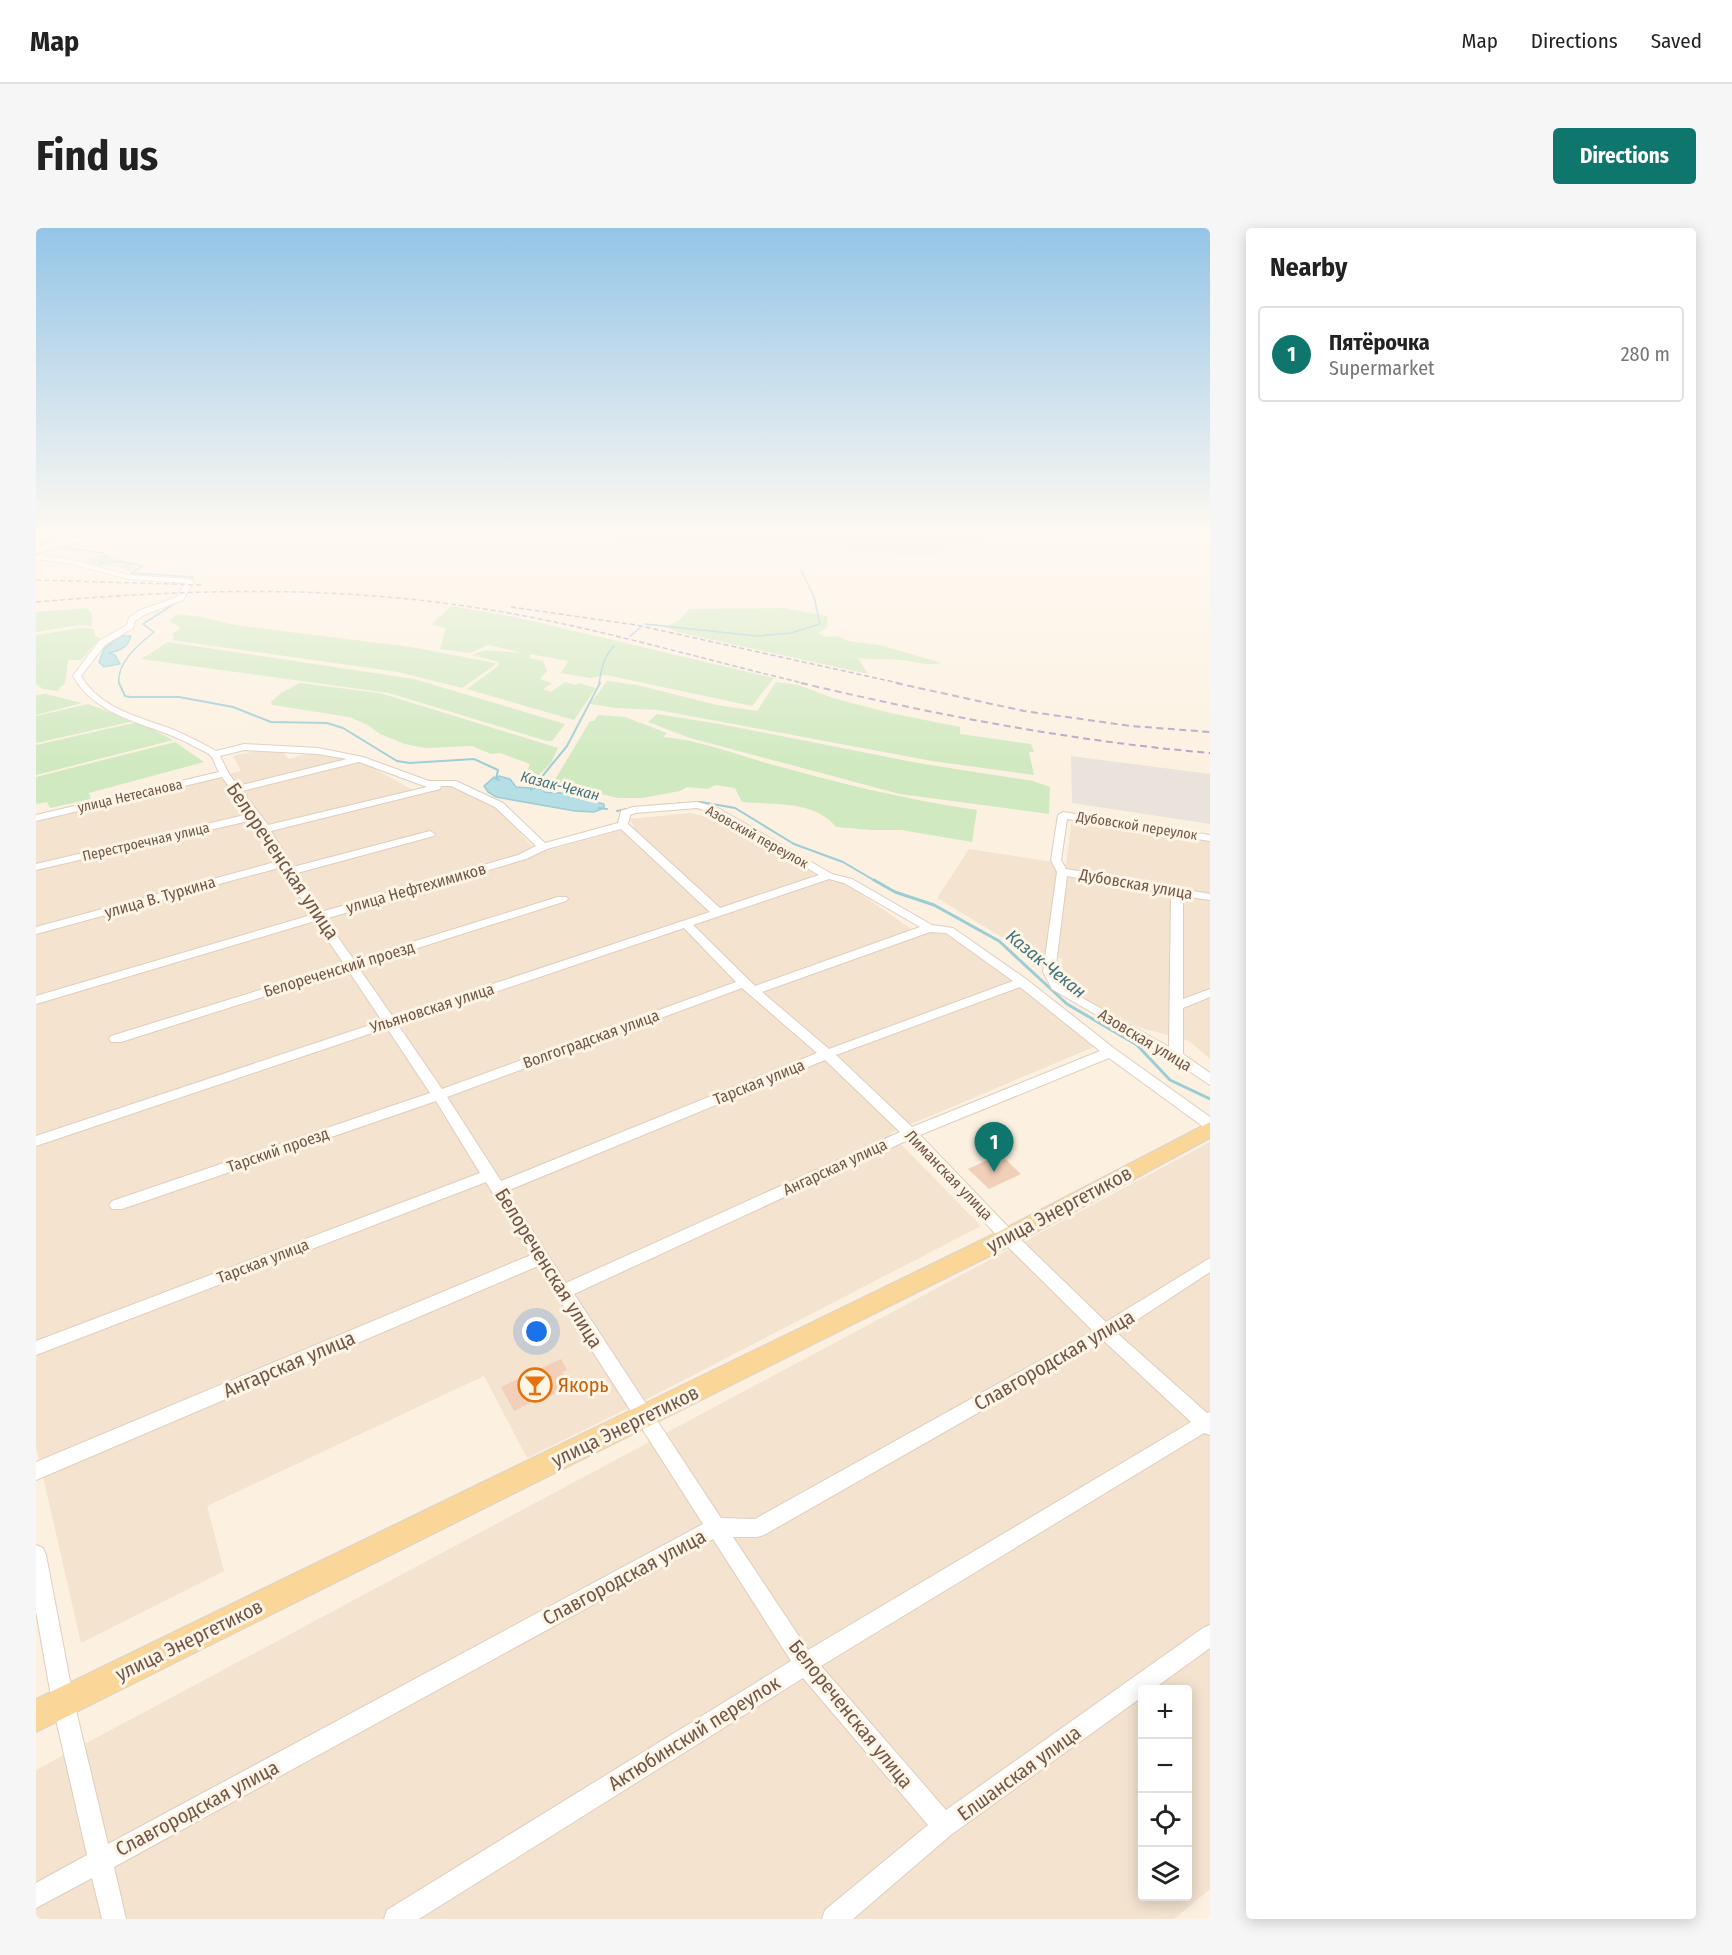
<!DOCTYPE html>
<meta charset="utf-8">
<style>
:root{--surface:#fff;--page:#f6f6f6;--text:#222;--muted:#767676;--line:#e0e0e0;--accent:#0f766e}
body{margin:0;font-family:"Fira Sans Condensed",sans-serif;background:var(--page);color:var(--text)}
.controls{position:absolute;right:18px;bottom:18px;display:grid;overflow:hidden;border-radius:6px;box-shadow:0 3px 15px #0003}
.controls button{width:54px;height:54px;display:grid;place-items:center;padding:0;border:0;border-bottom:2px solid var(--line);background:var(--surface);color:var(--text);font:30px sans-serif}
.you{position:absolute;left:501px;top:1104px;width:21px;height:21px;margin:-15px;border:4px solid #fff;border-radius:50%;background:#1a73e8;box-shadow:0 0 0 9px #1a73e833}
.badge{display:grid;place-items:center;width:39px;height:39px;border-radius:50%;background:var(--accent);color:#fff;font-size:20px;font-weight:700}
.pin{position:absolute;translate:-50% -50px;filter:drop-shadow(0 2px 3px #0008)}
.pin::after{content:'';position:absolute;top:32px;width:21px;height:18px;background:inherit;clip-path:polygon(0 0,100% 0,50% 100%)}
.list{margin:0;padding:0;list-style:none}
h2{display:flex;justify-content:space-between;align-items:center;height:78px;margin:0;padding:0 24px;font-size:26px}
h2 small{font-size:20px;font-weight:400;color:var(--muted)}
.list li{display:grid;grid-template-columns:39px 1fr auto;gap:18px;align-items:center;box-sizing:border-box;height:96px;margin:0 12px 12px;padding:0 12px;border:2px solid var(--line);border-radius:6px}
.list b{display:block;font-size:22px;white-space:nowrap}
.list p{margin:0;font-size:20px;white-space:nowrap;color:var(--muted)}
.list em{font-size:20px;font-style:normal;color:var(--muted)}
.icon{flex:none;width:33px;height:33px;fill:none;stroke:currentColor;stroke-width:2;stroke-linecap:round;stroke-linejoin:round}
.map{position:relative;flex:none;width:1174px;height:1691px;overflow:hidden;border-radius:6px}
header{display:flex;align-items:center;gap:36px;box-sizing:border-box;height:84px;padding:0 30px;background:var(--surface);border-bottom:2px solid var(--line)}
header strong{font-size:28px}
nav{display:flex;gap:33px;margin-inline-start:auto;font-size:21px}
.intro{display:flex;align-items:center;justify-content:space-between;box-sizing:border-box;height:144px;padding:0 36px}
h1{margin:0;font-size:42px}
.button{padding:15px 27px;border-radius:6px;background:var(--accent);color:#fff;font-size:21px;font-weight:700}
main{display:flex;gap:36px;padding:0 36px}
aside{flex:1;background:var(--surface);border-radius:6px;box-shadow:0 3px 15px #0003}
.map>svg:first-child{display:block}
</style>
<header>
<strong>Map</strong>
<nav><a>Map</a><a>Directions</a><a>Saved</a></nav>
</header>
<div class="intro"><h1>Find us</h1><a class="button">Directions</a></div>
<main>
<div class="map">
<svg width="1174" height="1691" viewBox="0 0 1174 1691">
<rect width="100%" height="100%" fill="#fcf1e1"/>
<g fill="#f3e3cf" fill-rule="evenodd">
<polygon points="225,522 248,525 253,531 275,525 328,535 384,566 415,557 464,583 502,625 598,599 593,591 655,585 671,589 779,645 802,650 878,703 908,706 920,712 971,748 1060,818 854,905 945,998 615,1169 491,1230 448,1148 171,1278 188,1343 45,1415 0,1218 0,594 205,543 197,528"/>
<polygon points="1036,592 1174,614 1174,831 1153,813 1102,799 1025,758 1026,731 989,723 901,670 933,621 1030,636"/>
<path d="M1174,914V1661L1138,1691H0V1542ZM1106,1462H1152V1668H1106Z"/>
</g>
<g fill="#eae3dc">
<polygon points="553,304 978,304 896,328 565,311"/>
<polygon points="1035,528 1174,546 1174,596 1036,575"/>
</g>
<g fill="#d0e9c0">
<path d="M70,325L81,333L95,336L99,340L91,343C82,335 63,341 52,335L51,330Z"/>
<polygon points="415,378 479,389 738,450 716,478 570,447 554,450 525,445 532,433 494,426 493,430 507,433 511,443 504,451 516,455 507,461 515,464 529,454 539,457 543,455 560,460 538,492 431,461 462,438 463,434 436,427 449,422 488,425 452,417 434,425 404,421 410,400 395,397"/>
<polygon points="50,380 56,385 56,398 44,397 0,404 0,384"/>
<path d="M748,380L792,388L791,400L782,405L790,409L802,408L812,413L843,417L906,435C891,438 881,434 866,432C852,430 837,432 822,430L832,446L641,404L630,399L644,392L653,381Z"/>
<polygon points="141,386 165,389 199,397 375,419 454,434 459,435 459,437 426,460 362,444 136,412 139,410 137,409 137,405 145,400 133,393"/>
<polygon points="45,400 58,401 59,408 64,410 45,432 32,432 29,456 24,459 22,463 7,461 0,456 0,407"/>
<polygon points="132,414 378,451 529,496 516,513 511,513 353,465 105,431"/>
<polygon points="571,453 601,457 681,477 721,483 740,454 763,457 797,470 854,485 924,499 924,506 995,516 998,524 993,524 998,547 896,533 622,482 579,480 554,476"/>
<polygon points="264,455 344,465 522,520 515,535 496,554 488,552 494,536 464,525 455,526 436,518 389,520 369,516 344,506 332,497 313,489 236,477 235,474 245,465"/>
<polygon points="10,466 46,475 0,487 0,467"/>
<polygon points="52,476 98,493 0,515 0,488"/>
<polygon points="621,486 684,496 882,535 997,553 1014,559 1013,586 864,566 654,510 612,494"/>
<path d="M562,487L589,489L631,505L627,509C664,512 698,526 734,536C802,555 871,572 941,582L936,614L865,602H835L800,599C779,572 737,577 706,574L699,560L680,557L671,561L651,559L644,563L607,570H582L517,555L554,493H558Z"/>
<polygon points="102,494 137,512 0,547 0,517"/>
<polygon points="139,514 168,534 53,565 55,571 14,580 11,574 0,576 0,549"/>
</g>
<g fill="#b6dee5" stroke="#9ccdd6" stroke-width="1.5">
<path d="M84,408H95C92,420 83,423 72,425L79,427L84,436L68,439L63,434L68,421Z"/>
<polygon points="463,548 474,551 480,559 508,561 508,564 525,565 568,576 568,580 558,584 539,583 460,569 452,564 448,558 458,549 460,551"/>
</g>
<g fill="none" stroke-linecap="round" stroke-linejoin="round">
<g stroke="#9ccdd6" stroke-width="1.5">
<polyline points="0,313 13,317"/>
<polyline points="24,319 68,325 70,329 62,336 84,333 107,338 95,345 157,349 153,354"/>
<polyline points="609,396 721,408 755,405 784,396 778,369 765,342"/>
<polyline points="594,408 604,400"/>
<path d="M83,456C80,435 103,416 118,404L107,396L144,372"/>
<path d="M563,456C565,442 568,428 578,418"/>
</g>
<g stroke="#9ccdd6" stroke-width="2">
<polyline points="83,455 89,468 94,469 143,469 197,479 235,494 291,495 307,500 361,533 374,535 438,531 462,542 460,551 463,552"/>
<polyline points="495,562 531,518 564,455"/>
<polyline points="625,577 665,574 699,580 758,616 807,634 841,654"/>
<polyline points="563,580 571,581"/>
<polyline points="581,583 591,581"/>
</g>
<polyline stroke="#9ccdd6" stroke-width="3" points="838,652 859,664 898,677 963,713 1031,776 1101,817 1134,852 1174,871"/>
</g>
<g fill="#f1cfb9">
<polygon points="964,926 985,946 953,961 932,941"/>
<polygon points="525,1131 531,1142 526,1144 533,1156 511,1170 506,1169 478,1183 465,1159"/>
</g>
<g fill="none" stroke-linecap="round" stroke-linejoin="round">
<g stroke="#e0cdbd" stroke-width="2">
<g id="minor">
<path d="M0,327L32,331L92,347L154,351L158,353L147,372L108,387L99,393L97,400L69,417L45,448C64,481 104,489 138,502C152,508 166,515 180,523L208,516L282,520L327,529L393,553H420L467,575L509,615L582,595L585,583L597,579L661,574L682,580L796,646L816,651L896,697L917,700L990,751L1079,821L1174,889V901L1169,900L1073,830L884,907L978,1005L1070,1094L1174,1030V1044L1081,1105L1171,1185L1174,1184V1207L1168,1205L785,1438L910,1582L1167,1400L1174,1397V1420L1116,1462H1106V1469L916,1606L817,1691H786L789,1682L892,1597L767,1450L383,1691H348L351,1682L755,1433L677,1311L78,1639L90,1691H66L56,1650L0,1680V1655L51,1627L16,1474L0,1383V1317L7,1320L10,1327L38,1474L72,1616L667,1296L502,1038L0,1252V1234L495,1027L450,954L0,1127V1113L444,945L400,873L86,981H76L73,977L76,973L394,865L351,800L0,918V908L346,793L312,742L85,814H75L73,811L75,808L308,736L279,693L0,776V768L275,687L246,639L0,706V699L243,633L217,592L0,642V636L213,586L186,549L0,593V587L183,544C180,540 178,531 175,528C170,523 160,520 154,516C114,495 61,491 37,448L63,413L91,397L93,390L102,383L141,369L149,355L92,351L32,335L0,331ZM208,522L282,526L311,531L202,558L193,546L184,528ZM323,534L391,559L232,597L206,563ZM415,558L459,579L500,618L482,627L285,684L261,645L398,608L399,606L394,603L257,639L235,603L404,561L405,558ZM661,580L674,584L783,647L684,680L592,596L594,587L599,585ZM585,601L674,684L357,789L322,739L530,673L532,671L530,669H522L318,732L289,691L490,631L511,621ZM793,651L808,655L884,699L719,758L657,697ZM648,700L700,754L406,861L362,797ZM894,704L910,705L977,753L793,821L726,764ZM984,759L1064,823L876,899L800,827ZM706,760L781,825L465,953L411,869ZM789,832L864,904L530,1055L471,963ZM872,912L966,1013L1057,1103L719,1291L685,1290L538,1066ZM1068,1113L1155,1194L772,1422L697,1309H721L728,1307Z"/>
<path d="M1027,584L1174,607V613L1031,591L1025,632L1030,641L1174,666V672L1147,668V771L1174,761V769L1147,780V826L1174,845V857L1135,831L1016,761L1007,744L1021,644L1015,632L1022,587ZM1031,648L1135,666L1133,819L1027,759L1019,744Z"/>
</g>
</g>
<g stroke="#e4cfbb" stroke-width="3">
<polygon id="secondary" points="64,304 81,304 0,325 0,319"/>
</g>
<g stroke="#dad3cf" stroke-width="2">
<polygon id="primary" points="1174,894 1174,910 980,1015 0,1504 0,1471 964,1003"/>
</g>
<use href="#minor" fill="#fff" fill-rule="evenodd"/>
<use href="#secondary" fill="#fff" fill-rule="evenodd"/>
<use href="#primary" fill="#fad699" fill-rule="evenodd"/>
<g stroke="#b4a0c4" stroke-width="1.5" stroke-dasharray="5 3" stroke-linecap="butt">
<polyline points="0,352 167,357"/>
<path d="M0,374C141,362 281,357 422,377C540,393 656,429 771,456"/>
<polyline points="475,379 600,397 867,456"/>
</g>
<g stroke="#b4a0c4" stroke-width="2" stroke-dasharray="7 4.5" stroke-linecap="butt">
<path d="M765,455C901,487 1035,513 1174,525"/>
<polyline points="860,455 988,483 1095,498 1174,504"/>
</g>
</g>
<linearGradient id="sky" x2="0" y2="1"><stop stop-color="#94c5e7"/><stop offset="0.56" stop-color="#fef9f2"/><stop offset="1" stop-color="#fef9f2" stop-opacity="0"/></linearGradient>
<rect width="1174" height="541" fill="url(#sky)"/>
<defs>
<g id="bar-ring" transform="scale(1.725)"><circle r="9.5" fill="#fff5e7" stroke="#e8710a" stroke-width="1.5"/><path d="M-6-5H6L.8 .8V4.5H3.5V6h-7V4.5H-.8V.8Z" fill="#e8710a"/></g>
</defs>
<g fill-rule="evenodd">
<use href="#bar-ring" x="499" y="1157"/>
</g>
<g text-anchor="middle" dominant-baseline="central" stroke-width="6" stroke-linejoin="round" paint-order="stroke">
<g font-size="14" fill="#725748" stroke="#fff5e7">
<text transform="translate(94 568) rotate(-13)">улица Нетесанова</text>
<text transform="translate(1101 598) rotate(9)">Дубовской переулок</text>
<text transform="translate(721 609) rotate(29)">Азовский переулок</text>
<text transform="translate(110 614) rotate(-13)">Перестроечная улица</text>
</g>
<g font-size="15" font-style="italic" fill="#3f747f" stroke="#fff5e7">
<text transform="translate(524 558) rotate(14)">Казак-Чекан</text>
</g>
<g font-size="16" fill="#725748" stroke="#fff5e7">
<text transform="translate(1100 656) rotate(10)">Дубовская улица</text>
<text transform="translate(380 660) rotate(-16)">улица Нефтехимиков</text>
<text transform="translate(124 669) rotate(-16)">улица В. Туркина</text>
<text transform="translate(303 741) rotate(-17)">Белореченский проезд</text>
<text transform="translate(396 780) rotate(-18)">Ульяновская улица</text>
<text transform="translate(555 811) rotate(-20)">Волгоградская улица</text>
<text transform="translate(1109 812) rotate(31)">Азовская улица</text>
<text transform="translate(723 854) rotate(-22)">Тарская улица</text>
<text transform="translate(242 922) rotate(-19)">Тарский проезд</text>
<text transform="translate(799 939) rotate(-25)">Ангарская улица</text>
<text transform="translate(913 947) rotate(46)">Лиманская улица</text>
<text transform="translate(227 1033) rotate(-21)">Тарская улица</text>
</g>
<g font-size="18" font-style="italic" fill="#3f747f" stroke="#fff5e7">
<text transform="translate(1010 736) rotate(39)">Казак-Чекан</text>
</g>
<g font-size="20" fill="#725748" stroke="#fff5e7">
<text transform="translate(247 633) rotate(56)">Белореченская улица</text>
<text transform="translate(1023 981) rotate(-28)">улица Энергетиков</text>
<text transform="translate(513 1040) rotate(58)">Белореченская улица</text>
<text transform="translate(1018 1132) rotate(-30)">Славгородская улица</text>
<text transform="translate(253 1136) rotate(-23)">Ангарская улица</text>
<text transform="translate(589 1198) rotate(-26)">улица Энергетиков</text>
<text transform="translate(588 1349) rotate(-28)">Славгородская улица</text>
<text transform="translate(153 1412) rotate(-26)">улица Энергетиков</text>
<text transform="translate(815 1486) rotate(51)">Белореченская улица</text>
<text transform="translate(658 1505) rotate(-32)">Актюбинский переулок</text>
<text transform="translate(983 1545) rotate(-36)">Елшанская улица</text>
<text transform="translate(161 1580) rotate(-28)">Славгородская улица</text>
</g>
<g font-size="20" fill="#c56008" stroke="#fff5e7" text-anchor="start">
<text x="522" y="1157">Якорь</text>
</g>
</g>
</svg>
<div class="controls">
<button>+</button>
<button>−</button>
<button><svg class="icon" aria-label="locate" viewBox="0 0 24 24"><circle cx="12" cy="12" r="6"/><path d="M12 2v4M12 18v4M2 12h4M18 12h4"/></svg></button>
<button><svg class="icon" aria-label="layers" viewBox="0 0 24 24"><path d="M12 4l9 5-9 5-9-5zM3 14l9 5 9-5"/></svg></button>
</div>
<div class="you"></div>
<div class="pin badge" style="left:958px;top:944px">1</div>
</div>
<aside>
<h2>Nearby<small></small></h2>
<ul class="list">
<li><span class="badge">1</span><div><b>Пятёрочка</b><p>Supermarket</p></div><em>280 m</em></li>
</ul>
</aside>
</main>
